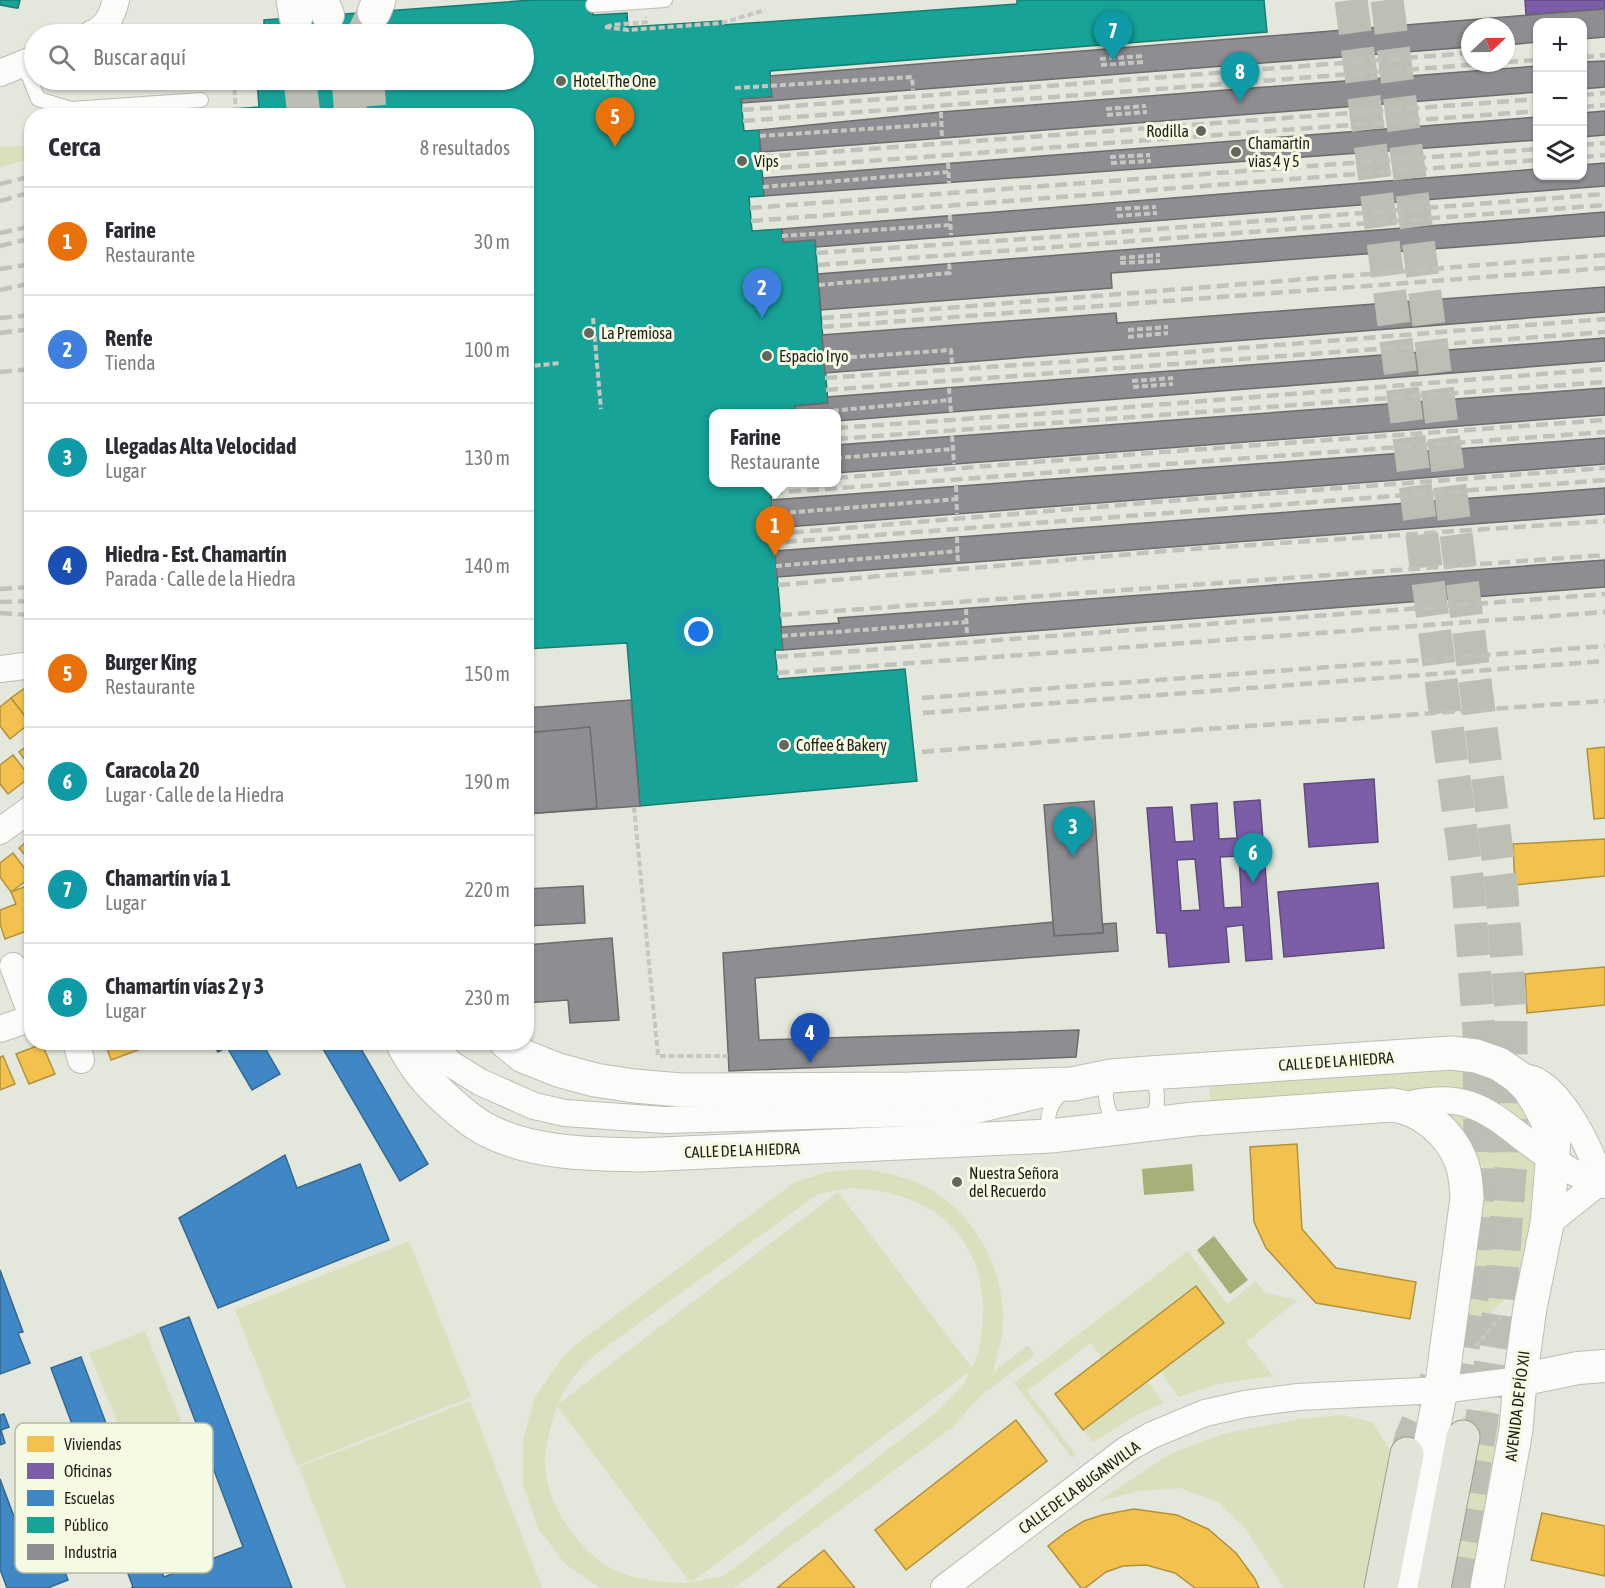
<!DOCTYPE html>
<html lang="es">
<meta charset="utf-8">
<style>
:root{--surface:#fff;--page:#f7f7f7;--text:#2b2b33;--muted:#7c7c81;--line:#e1e1e2;--accent:#63665c}
body{margin:0;font-family:"Asap Condensed",sans-serif;background:var(--page);color:var(--text)}
.controls{position:absolute;right:18px;top:18px;display:grid;overflow:hidden;border-radius:12px;box-shadow:0 2px 4px #0004}
.controls button{width:54px;height:54px;display:grid;place-items:center;padding:0;border:0;border-bottom:2px solid var(--line);background:var(--surface);color:var(--text);font:30px sans-serif}
.compass{position:absolute;left:1461px;top:18px;width:54px;height:54px;border-radius:50%;background:var(--surface);box-shadow:0 2px 4px #0004;rotate:68deg}
.you{position:absolute;left:699px;top:632px;width:21px;height:21px;margin:-15px;border:4px solid #fff;border-radius:50%;background:#1a73e8;box-shadow:0 0 0 9px #1a73e833}
.badge{display:grid;place-items:center;width:39px;height:39px;border-radius:50%;background:var(--accent);color:#fff;font-size:20px;font-weight:700}
.pin{position:absolute;translate:-50% -50px;filter:drop-shadow(0 2px 3px #0008)}
.pin::after{content:'';position:absolute;top:32px;width:21px;height:18px;background:inherit;clip-path:polygon(0 0,100% 0,50% 100%)}
.popup{position:absolute;left:709px;top:409px;width:132px;height:78px;box-sizing:border-box;display:grid;place-content:center;border-radius:12px;background:var(--surface);filter:drop-shadow(0 2px 4px #0005);font-size:20px;white-space:nowrap;color:var(--muted)}
.popup b{font-size:22px;color:var(--text)}
.popup::after{content:'';position:absolute;left:50%;top:100%;margin-left:-12px;border:12px solid transparent;border-top-color:var(--surface)}
.list{margin:0;padding:0;list-style:none}
h2{display:flex;justify-content:space-between;align-items:center;height:78px;margin:0;padding:0 24px;font-size:26px}
h2 small{font-size:20px;font-weight:400;color:var(--muted)}
.list li{display:grid;grid-template-columns:39px 1fr auto;gap:18px;align-items:center;box-sizing:border-box;height:108px;padding:0 24px;border-top:2px solid var(--line)}
.list b{display:block;font-size:22px;white-space:nowrap}
.list p{margin:0;font-size:20px;white-space:nowrap;color:var(--muted)}
.list em{font-size:20px;font-style:normal;color:var(--muted)}
.icon{flex:none;width:33px;height:33px;fill:none;stroke:currentColor;stroke-width:2;stroke-linecap:round;stroke-linejoin:round}
.map{position:relative;flex:none;width:1605px;height:1588px;overflow:hidden}
.search{position:absolute;background:var(--surface);box-shadow:0 2px 4px #0004;left:24px;top:24px;width:510px;height:66px;display:flex;align-items:center;gap:15px;box-sizing:border-box;padding:0 21px;border-radius:33px;color:var(--muted);font-size:22px}
.panel{position:absolute;background:var(--surface);box-shadow:0 2px 4px #0004;left:24px;top:108px;width:510px;height:942px;border-radius:24px}
.map>svg:first-child{display:block}
</style>
<div class="map">
<svg width="1605" height="1588" viewBox="0 0 1605 1588">
<rect width="100%" height="100%" fill="#e4e7db"/>
<g fill="#d9e0be" fill-rule="evenodd">
<polygon points="31,145 31,159 0,167 0,147"/>
<path d="M1431,1063L1494,1074L1523,1101L1535,1136C1507,1105 1499,1097 1458,1089L1211,1107L1208,1079Z"/>
<polygon points="1447,1108 1470,1112 1538,1163 1542,1171 1518,1288 1467,1333 1484,1170 1468,1140 1444,1115"/>
<path d="M863,1169C886,1173 908,1177 928,1188C980,1217 1009,1279 1002,1336C1000,1348 995,1360 993,1372L1028,1345L1035,1355L978,1398L953,1427L734,1588H600L565,1564L538,1528L523,1485V1440L535,1397L561,1359L575,1345L795,1182L828,1172ZM848,1188C922,1190 980,1226 983,1306C983,1327 982,1349 972,1368L838,1192L558,1404C566,1384 578,1369 595,1355L818,1194ZM970,1371L964,1384L938,1411L742,1562L723,1576L692,1582ZM557,1406L690,1582V1583C665,1583 631,1580 609,1567C576,1548 543,1499 545,1460C546,1442 551,1423 557,1406Z"/>
<polygon points="409,1241 471,1397 297,1466 235,1310"/>
<polygon points="1188,1251 1227,1304 1256,1281 1265,1293 1298,1300 1246,1342 1273,1376 1218,1384 1179,1397 1160,1371 1102,1358 1091,1343 1027,1391 1076,1455 1072,1458 1014,1383"/>
<polygon points="145,1331 181,1421 126,1443 89,1353"/>
<polygon points="1147,1381 1164,1403 1142,1412 1093,1442 1083,1430"/>
<polygon points="470,1401 542,1588 346,1588 299,1467"/>
<polygon points="1485,1409 1504,1419 1472,1588 1443,1588 1455,1429 1463,1416"/>
<polygon points="1342,1415 1372,1422 1391,1451 1364,1588 1284,1588 1245,1528 1218,1502 1180,1488 1139,1491 1099,1501 1170,1454 1222,1434 1300,1419"/>
</g>
<g fill="#a7b079">
<polygon points="1192,1164 1194,1191 1144,1195 1142,1169"/>
<polygon points="1214,1236 1248,1280 1230,1294 1197,1250"/>
</g>
<g fill="#f2c14e" stroke="#b2913e" stroke-width="1.5">
<polygon points="32,683 32,723 30,723 11,698"/>
<polygon points="11,698 30,723 10,739 0,726 0,707"/>
<polygon points="32,742 32,769 19,752"/>
<polygon points="1605,747 1605,818 1594,819 1587,749"/>
<polygon points="13,755 30,777 8,794 0,784 0,765"/>
<polygon points="32,837 32,863 19,848"/>
<polygon points="1605,839 1605,876 1515,885 1513,844"/>
<polygon points="13,853 31,877 11,892 0,877 0,863"/>
<polygon points="32,884 32,929 5,939 0,924 0,910 16,904 11,892"/>
<polygon points="1605,967 1605,1005 1527,1013 1525,974"/>
<polygon points="148,1042 149,1046 111,1060 105,1043"/>
<polygon points="42,1044 55,1074 29,1084 16,1054"/>
<polygon points="3,1056 15,1084 0,1090 0,1057"/>
<polygon points="1297,1144 1302,1229 1336,1268 1416,1282 1410,1319 1316,1303 1266,1248 1254,1222 1250,1147"/>
<polygon points="1196,1286 1224,1323 1083,1430 1055,1394"/>
<polygon points="1016,1420 1047,1461 906,1570 875,1530"/>
<polygon points="1134,1509 1177,1515 1208,1529 1236,1553 1255,1579 1259,1588 1195,1588 1175,1573 1146,1565 1123,1566 1106,1572 1085,1588 1081,1588 1048,1546 1066,1532 1084,1521 1102,1515"/>
<polygon points="1542,1513 1605,1526 1605,1576 1531,1560"/>
<polygon points="824,1550 855,1588 777,1588"/>
</g>
<g fill="#7b5ea7" stroke="#5f4b7c" stroke-width="1.5" fill-rule="evenodd">
<polygon points="1525,0 1605,0 1605,9 1526,15"/>
<polygon points="1374,779 1378,842 1309,847 1304,784"/>
<path d="M1260,800L1272,959L1246,961L1243,925L1226,927L1229,962L1169,967L1166,933H1157L1147,808L1172,807L1175,842L1194,841L1191,805L1217,803L1219,839L1237,838L1234,802ZM1239,856L1242,907L1224,908L1220,857ZM1195,859L1200,910L1181,911L1177,860Z"/>
<polygon points="1378,883 1384,948 1284,957 1278,892"/>
</g>
<g fill="#3f88c5" stroke="#356991" stroke-width="1.5">
<polygon points="212,1042 275,1042 265,1048 280,1074 252,1090 227,1047 218,1052"/>
<polygon points="319,1042 357,1042 428,1164 400,1181"/>
<polygon points="285,1155 297,1188 360,1164 389,1240 218,1308 179,1218"/>
<polygon points="0,1270 23,1332 18,1333 30,1363 0,1374"/>
<polygon points="189,1317 292,1588 131,1588 133,1587 51,1368 81,1357 164,1577 243,1547 160,1328"/>
<polygon points="4,1414 9,1427 1,1430 5,1443 0,1445 0,1415"/>
<polygon points="0,1479 28,1554 37,1551 45,1573 63,1566 68,1580 50,1587 50,1588 7,1588 0,1569"/>
</g>
<g fill="#17a398" stroke="#197c72" stroke-width="1.5">
<polygon points="0,0 20,0 18,8 16,8 0,5"/>
<polygon points="532,0 592,0 593,15 627,13 628,27 722,21 722,25 878,14 1017,4 1017,0 1264,0 1267,32 770,71 772,97 741,99 744,131 759,130 761,157 764,196 749,197 752,231 782,229 783,242 815,240 828,403 795,406 797,414 714,414 714,482 770,482 783,650 775,650 778,679 905,669 917,781 640,806 627,643 526,649 526,116 136,116 259,107 257,80 524,80 524,34 264,34 264,20"/>
</g>
<g fill="#8d8d92" stroke="#6c6c6d" stroke-width="1.5">
<polygon points="1605,9 1605,37 1582,39 1582,22 1538,22 1538,42 1506,45 1506,27 1470,27 1470,47 742,103 741,99 772,97 770,76"/>
<polygon points="1605,61 1605,87 1582,89 1582,62"/>
<polygon points="1538,66 1538,92 761,152 759,130 941,112"/>
<polygon points="1605,111 1605,135 1582,137 1582,113"/>
<polygon points="1538,117 1538,140 764,196 763,178"/>
<polygon points="1605,163 1605,186 816,247 815,240 783,242 782,229 1538,169 1538,176 1582,176 1582,165"/>
<polygon points="1605,212 1605,236 1111,273 1112,288 821,310 818,274"/>
<polygon points="1605,287 1605,312 825,373 822,335 1116,313 1117,323"/>
<polygon points="1605,338 1605,361 836,421 836,414 797,414 795,406 828,403 827,397"/>
<polygon points="1605,388 1605,415 836,473 836,445"/>
<polygon points="1605,438 1605,464 773,528 771,500"/>
<polygon points="1605,488 1605,514 777,577 775,551"/>
<polygon points="1605,560 1605,587 783,650 781,627 839,623 838,618"/>
<polygon points="631,700 640,806 526,814 526,708"/>
<polygon points="590,727 597,808 526,814 526,733"/>
<polygon points="1094,801 1103,933 1054,936 1044,805"/>
<polygon points="583,886 585,923 526,926 526,889"/>
<polygon points="1053,922 1054,936 1103,933 1103,924 1116,923 1118,951 755,978 759,1040 1079,1030 1076,1057 729,1071 723,953"/>
<polygon points="612,938 619,1020 570,1023 568,1000 526,1003 526,945"/>
</g>
<g fill="none" stroke-linecap="round" stroke-linejoin="round">
<g stroke="#bcbfb4" stroke-width="26" stroke-dasharray="26 13" stroke-linecap="butt">
<polyline points="366,28 367,34"/>
<polyline points="371,80 374,116"/>
</g>
<g stroke="#bcbfb4" stroke-width="33" stroke-dasharray="33 16" stroke-linecap="butt">
<polyline points="363,34 374,12"/>
<polyline points="300,80 304,116"/>
<polyline points="348,80 351,116"/>
</g>
<g stroke="#bcbfb4" stroke-width="33" stroke-dasharray="33 16" stroke-linecap="butt">
<polyline points="1351,0 1468,884 1479,1031 1480,1148 1473,1292 1455,1392"/>
<polyline points="1387,0 1501,882 1511,1013 1511,1160 1500,1304 1455,1588"/>
<polyline points="1407,1454 1411,1438 1436,1380"/>
</g>
<g stroke="#bcbeb5" stroke-width="16">
<g id="service">
<polyline points="593,5 665,0"/>
<polyline points="24,64 38,99 71,109 201,100"/>
<path d="M1110,1078C1102,1093 1106,1115 1120,1125"/>
<path d="M1148,1122C1161,1107 1159,1089 1149,1073"/>
<path d="M1051,1136C1044,1116 1050,1102 1066,1089"/>
</g>
</g>
<g stroke="#bcbeb5" stroke-width="28">
<g id="minor">
<path d="M91,34C106,28 112,16 116,0"/>
<polyline points="0,73 34,59"/>
<polyline points="0,669 32,665"/>
<polyline points="0,831 32,808"/>
<polyline points="13,966 32,1016"/>
<polyline points="0,1029 32,1018"/>
<polyline points="76,1042 81,1060"/>
<polyline points="429,1042 451,1064 480,1082 534,1106 565,1113 664,1120 951,1112 976,1110 1043,1094"/>
<path d="M1518,1077C1526,1077 1534,1078 1540,1083C1561,1096 1582,1133 1591,1155C1596,1166 1597,1176 1605,1185"/>
<path d="M1403,1106C1482,1084 1500,1128 1560,1164C1572,1172 1583,1179 1598,1177"/>
<polyline points="1547,1224 1592,1188 1598,1177"/>
<polyline points="944,1588 1127,1449 1152,1435 1205,1413 1245,1404 1298,1397 1441,1390 1520,1380"/>
</g>
</g>
<g stroke="#bcbeb5" stroke-width="34">
<g id="tertiary">
<polyline points="322,0 328,15"/>
<polyline points="1520,1380 1578,1368 1605,1366"/>
</g>
</g>
<g stroke="#bcbeb5" stroke-width="35">
<g id="secondary">
<polyline points="293,0 296,17"/>
<polyline points="374,12 379,0"/>
<path d="M402,1042C413,1065 429,1084 447,1100C460,1112 475,1125 491,1132C536,1154 591,1154 640,1155L1051,1136L1194,1119L1392,1105C1422,1108 1450,1133 1461,1161C1466,1173 1466,1186 1467,1198L1441,1390L1401,1588"/>
<polyline points="506,1042 523,1056 558,1070 595,1080 634,1086 681,1090 910,1089 1072,1084 1111,1076 1149,1073 1451,1053 1476,1056 1499,1064 1518,1077 1528,1087 1537,1101 1546,1118 1554,1140 1547,1224 1530,1308 1520,1380 1516,1430 1487,1588"/>
</g>
</g>
<g stroke="#9b9f8b" stroke-width="35">
<g id="primary">
<polyline points="1381,1588 1407,1454"/>
<polyline points="1434,1588 1463,1437"/>
</g>
</g>
<g stroke="#c5c7c1" stroke-width="4" stroke-dasharray="6 3" stroke-linecap="butt">
<polyline points="605,27 628,30 722,23 765,10"/>
<polyline points="606,27 612,25 646,22 647,17"/>
<polyline points="1100,59 1143,56"/>
<polyline points="1101,65 1143,62"/>
<polyline points="234,80 236,116"/>
<polyline points="735,88 912,77 913,90"/>
<polyline points="1106,109 1146,106"/>
<polyline points="941,112 942,138"/>
<polyline points="1107,115 1147,112"/>
<polyline points="760,136 942,124"/>
<polyline points="1110,157 1150,155"/>
<polyline points="948,163 949,183"/>
<polyline points="1111,163 1151,161"/>
<polyline points="763,187 948,172"/>
<polyline points="1116,209 1156,207"/>
<polyline points="950,215 951,235"/>
<polyline points="1117,216 1157,213"/>
<polyline points="782,236 950,225"/>
<polyline points="1120,258 1160,255"/>
<polyline points="1120,263 1160,261"/>
<polyline points="819,285 950,273 949,263"/>
<polyline points="593,318 601,409"/>
<polyline points="1128,330 1168,327"/>
<polyline points="1128,337 1168,333"/>
<polyline points="824,359 951,350 952,363"/>
<polyline points="526,364 531,366 561,363"/>
<polyline points="1132,381 1173,378"/>
<polyline points="1133,387 1173,384"/>
<polyline points="949,388 951,412"/>
<polyline points="797,414 950,400"/>
<polyline points="952,436 954,464"/>
<polyline points="836,458 953,449"/>
<polyline points="956,486 957,514"/>
<polyline points="772,514 957,499"/>
<polyline points="957,537 958,564"/>
<polyline points="776,566 958,551"/>
<polyline points="966,609 967,636"/>
<polyline points="782,636 967,622"/>
<polyline points="634,807 658,1056 728,1056"/>
<polyline points="1475,1347 1501,1316"/>
</g>
<use href="#service" stroke="#fbfbfa" stroke-width="14"/>
<use href="#minor" stroke="#fbfbfa" stroke-width="26"/>
<use href="#tertiary" stroke="#fbfbfa" stroke-width="32"/>
<use href="#secondary" stroke="#fbfbfa" stroke-width="33"/>
<use href="#primary" stroke="#e2e4da" stroke-width="33"/>
<g stroke="#c0c2be" stroke-width="4.5" stroke-dasharray="12 6" stroke-linecap="butt">
<polyline points="1506,51 1507,51"/>
<polyline points="1582,57 1605,55"/>
<polyline points="1506,62 1538,60"/>
<polyline points="1582,95 1605,93"/>
<polyline points="1582,107 1605,105"/>
<polyline points="742,110 1470,53"/>
<polyline points="743,121 1494,63"/>
<polyline points="1582,145 1605,143"/>
<polyline points="761,157 1538,99"/>
<polyline points="1582,157 1605,155"/>
<polyline points="762,169 1538,111"/>
<polyline points="0,184 32,176"/>
<polyline points="0,201 32,192"/>
<polyline points="750,208 1538,149"/>
<polyline points="751,221 1538,160"/>
<polyline points="0,233 32,226"/>
<polyline points="0,246 32,238"/>
<polyline points="816,253 1068,236 1605,194"/>
<polyline points="818,265 1605,205"/>
<polyline points="0,269 32,264"/>
<polyline points="0,290 32,283"/>
<polyline points="0,318 32,315"/>
<polyline points="822,318 1605,255"/>
<polyline points="822,327 1605,268"/>
<polyline points="0,333 32,329"/>
<polyline points="0,372 32,369"/>
<polyline points="825,378 1077,361 1605,319"/>
<polyline points="826,390 1605,332"/>
<polyline points="836,428 1079,411 1605,369"/>
<polyline points="836,439 1605,382"/>
<polyline points="836,478 1163,452 1605,420"/>
<polyline points="770,484 787,482"/>
<polyline points="771,493 1605,432"/>
<polyline points="774,534 1170,501 1605,468"/>
<polyline points="785,542 1605,480"/>
<polyline points="778,585 1178,550 1605,521"/>
<polyline points="0,589 32,587"/>
<polyline points="0,602 32,601"/>
<polyline points="0,613 32,615"/>
<polyline points="780,615 1605,555"/>
<polyline points="776,657 1605,594"/>
<polyline points="777,673 1605,612"/>
<polyline points="922,698 1605,646"/>
<polyline points="923,713 1605,661"/>
<polyline points="922,752 1192,730 1605,701"/>
</g>
</g>
<g fill="#63665c" stroke="#f5fae3" stroke-width="2">
<circle cx="561" cy="81" r="6"/>
<circle cx="1201" cy="131" r="6"/>
<circle cx="1236" cy="152" r="6"/>
<circle cx="742" cy="161" r="6"/>
<circle cx="589" cy="333" r="6"/>
<circle cx="767" cy="356" r="6"/>
<circle cx="784" cy="745" r="6"/>
<circle cx="957" cy="1182" r="6"/>
</g>
<g text-anchor="middle" dominant-baseline="central" stroke-width="6" stroke-linejoin="round" paint-order="stroke">
<g font-size="16" fill="#1e2018" stroke="#f5fae3" text-anchor="start">
<text x="573" y="81">Hotel The One</text>
<text x="1189" y="131" text-anchor="end">Rodilla</text>
<text x="1248" y="143">Chamartín<tspan x="1248" dy="18">vías 4 y 5</tspan></text>
<text x="754" y="161">Vips</text>
<text x="601" y="333">La Premiosa</text>
<text x="779" y="356">Espacio Iryo</text>
<text x="796" y="745">Coffee &amp; Bakery</text>
<text x="969" y="1173">Nuestra Señora<tspan x="969" dy="18">del Recuerdo</tspan></text>
</g>
<g font-size="16" fill="#1e2018" stroke="#f5fae3">
<text transform="translate(1336 1061) rotate(-4)">CALLE DE LA HIEDRA</text>
<text transform="translate(742 1150) rotate(-2)">CALLE DE LA HIEDRA</text>
<text transform="translate(1517 1406) rotate(-83)">AVENIDA DE PÍO XII</text>
<text transform="translate(1079 1487) rotate(-36)">CALLE DE LA BUGANVILLA</text>
</g>
</g>
<rect x="15" y="1423" width="198" height="150" rx="9" fill="#f5fae3" stroke="#b4b9a6" stroke-width="1.5"/>
<rect x="27" y="1436" width="27" height="16" fill="#f2c14e"/>
<rect x="27" y="1463" width="27" height="16" fill="#7b5ea7"/>
<rect x="27" y="1490" width="27" height="16" fill="#3f88c5"/>
<rect x="27" y="1517" width="27" height="16" fill="#17a398"/>
<rect x="27" y="1544" width="27" height="16" fill="#8d8d92"/>
<g font-size="16" fill="#1e2018">
<text x="64" y="1450">Viviendas</text>
<text x="64" y="1477">Oficinas</text>
<text x="64" y="1504">Escuelas</text>
<text x="64" y="1531">Público</text>
<text x="64" y="1558">Industria</text>
</g>
</svg>
<div class="controls">
<button>+</button>
<button>−</button>
<button><svg class="icon" aria-label="layers" viewBox="0 0 24 24"><path d="M12 4l9 5-9 5-9-5zM3 14l9 5 9-5"/></svg></button>
</div>
<svg class="compass" viewBox="-18 -18 36 36"><path d="M0-13l5 13h-10z" fill="#e53935"/><path d="M0 13l5-13h-10z" fill="#7c7c81"/></svg>
<div class="you"></div>
<div class="pin badge" style="left:775px;top:556px;background:#e8710a">1</div>
<div class="popup"><b>Farine</b>Restaurante</div>
<div class="pin badge" style="left:762px;top:318px;background:#3f7fe0">2</div>
<div class="pin badge" style="left:1073px;top:857px;background:#0f9aa8">3</div>
<div class="pin badge" style="left:810px;top:1063px;background:#1a4fb4">4</div>
<div class="pin badge" style="left:615px;top:147px;background:#e8710a">5</div>
<div class="pin badge" style="left:1253px;top:883px;background:#0f9aa8">6</div>
<div class="pin badge" style="left:1113px;top:61px;background:#0f9aa8">7</div>
<div class="pin badge" style="left:1240px;top:102px;background:#0f9aa8">8</div>
<div class="search"><svg class="icon" aria-label="search" viewBox="0 0 24 24"><circle cx="10" cy="10" r="6"/><path d="M15 15l6 6"/></svg>Buscar aquí</div>
<section class="panel">
<h2>Cerca<small>8 resultados</small></h2>
<ul class="list">
<li><span class="badge" style="background:#e8710a">1</span><div><b>Farine</b><p>Restaurante</p></div><em>30 m</em></li>
<li><span class="badge" style="background:#3f7fe0">2</span><div><b>Renfe</b><p>Tienda</p></div><em>100 m</em></li>
<li><span class="badge" style="background:#0f9aa8">3</span><div><b>Llegadas Alta Velocidad</b><p>Lugar</p></div><em>130 m</em></li>
<li><span class="badge" style="background:#1a4fb4">4</span><div><b>Hiedra - Est. Chamartín</b><p>Parada · Calle de la Hiedra</p></div><em>140 m</em></li>
<li><span class="badge" style="background:#e8710a">5</span><div><b>Burger King</b><p>Restaurante</p></div><em>150 m</em></li>
<li><span class="badge" style="background:#0f9aa8">6</span><div><b>Caracola 20</b><p>Lugar · Calle de la Hiedra</p></div><em>190 m</em></li>
<li><span class="badge" style="background:#0f9aa8">7</span><div><b>Chamartín vía 1</b><p>Lugar</p></div><em>220 m</em></li>
<li><span class="badge" style="background:#0f9aa8">8</span><div><b>Chamartín vías 2 y 3</b><p>Lugar</p></div><em>230 m</em></li>
</ul>
</section>
</div>
